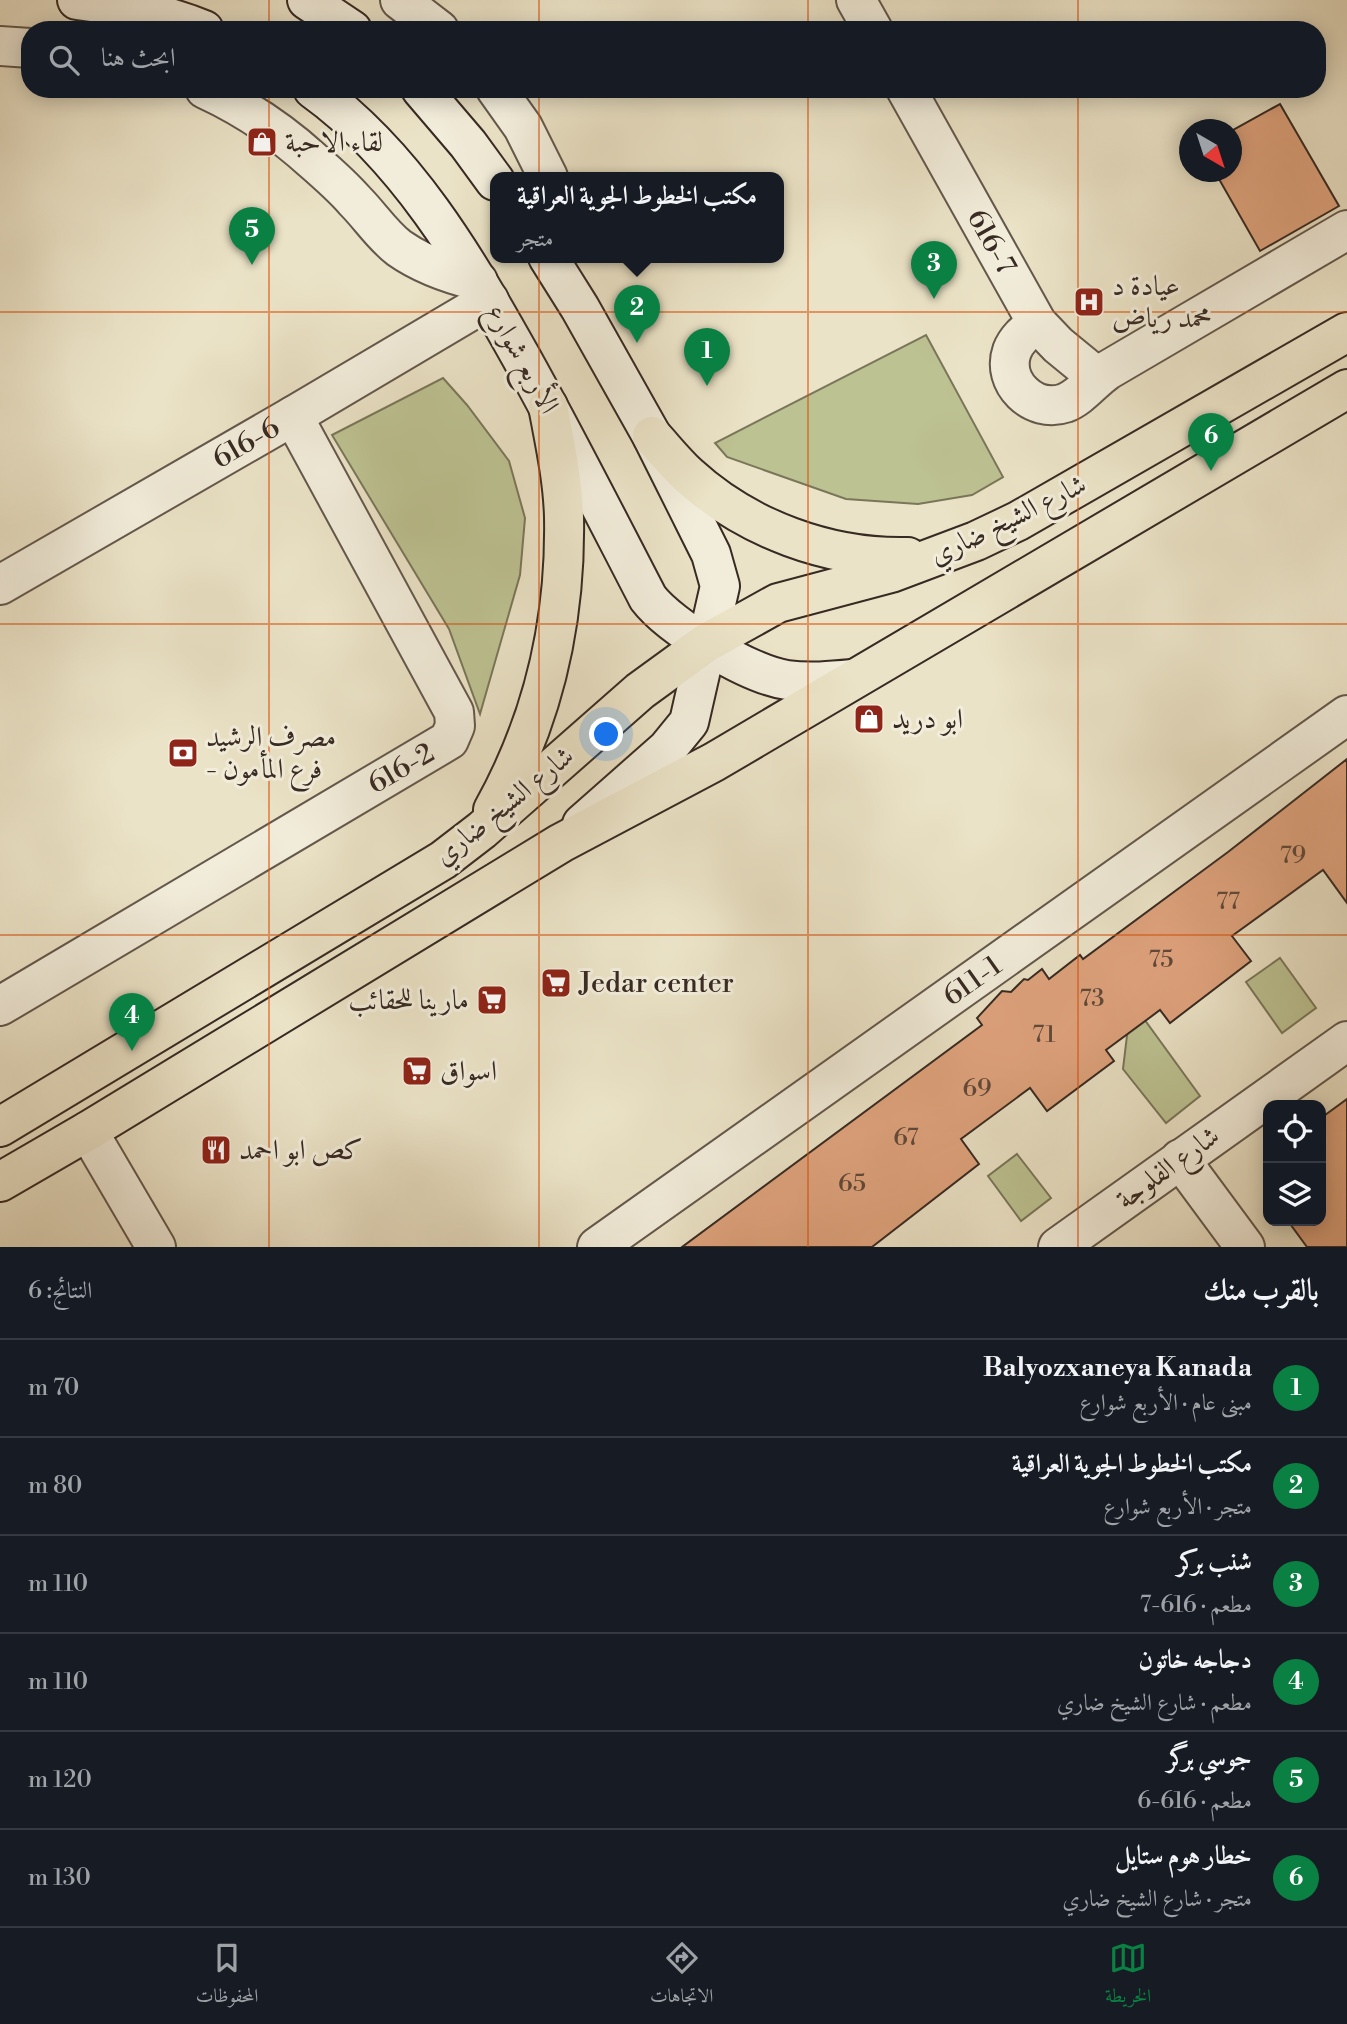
<!DOCTYPE html>
<html lang="ar">
<meta charset="utf-8">
<style>
:root{--surface:#171b24;--page:#242831;--text:#f1f3f6;--muted:#9ea1a6;--line:#363941;--accent:#0b8043}
body{margin:0;font-family:"Libre Bodoni",Amiri,serif;background:var(--page);color:var(--text);direction:rtl}
.controls{position:absolute;right:21px;bottom:21px;display:grid;overflow:hidden;border-radius:14px;box-shadow:0 4px 18px #0003}
.controls button{width:63px;height:63px;display:grid;place-items:center;padding:0;border:0;border-bottom:2px solid var(--line);background:var(--surface);color:var(--text);font:35px sans-serif}
.compass{position:absolute;left:1179px;top:119px;width:63px;height:63px;border-radius:50%;background:var(--surface);box-shadow:0 4px 18px #0003;rotate:141deg}
.you{position:absolute;left:607px;top:735px;width:24px;height:24px;margin:-18px;border:5px solid #fff;border-radius:50%;background:#1a73e8;box-shadow:0 0 0 10px #1a73e833}
.badge{display:grid;place-items:center;width:46px;height:46px;border-radius:50%;background:var(--accent);color:#fff;font-size:23px;font-weight:700}
.pin{position:absolute;translate:-50% -58px;filter:drop-shadow(0 2px 4px #0008)}
.pin::after{content:'';position:absolute;top:37px;width:24px;height:21px;background:inherit;clip-path:polygon(0 0,100% 0,50% 100%)}
.popup{position:absolute;left:490px;top:172px;width:294px;height:91px;box-sizing:border-box;display:grid;place-content:center;border-radius:14px;background:var(--surface);filter:drop-shadow(0 2px 5px #0005);font-size:23px;white-space:nowrap;color:var(--muted)}
.popup b{font-size:26px;color:var(--text)}
.popup::after{content:'';position:absolute;left:50%;top:100%;margin-left:-14px;border:14px solid transparent;border-top-color:var(--surface)}
.list{margin:0;padding:0;list-style:none}
h2{display:flex;justify-content:space-between;align-items:center;height:91px;margin:0;padding:0 28px;font-size:30px}
h2 small{font-size:23px;font-weight:400;color:var(--muted)}
.list li{display:grid;grid-template-columns:46px 1fr auto;gap:21px;align-items:center;box-sizing:border-box;height:98px;padding:0 28px;border-top:2px solid var(--line)}
.list b{display:block;font-size:26px;white-space:nowrap}
.list p{margin:0;font-size:23px;white-space:nowrap;color:var(--muted)}
.list em{font-size:23px;font-style:normal;color:var(--muted)}
.icon{flex:none;width:38px;height:38px;fill:none;stroke:currentColor;stroke-width:2;stroke-linecap:round;stroke-linejoin:round}
.map{position:relative;flex:none;width:1347px;height:1247px;overflow:hidden;direction:ltr}
.search{position:absolute;background:var(--surface);box-shadow:0 4px 18px #0003;left:21px;right:21px;top:21px;height:77px;display:flex;align-items:center;gap:18px;box-sizing:border-box;padding:0 24px;border-radius:28px;color:var(--muted);font-size:26px}
.sheet{height:679px;background:var(--surface)}
nav{display:flex;justify-content:space-around;align-items:center;box-sizing:border-box;height:98px;border-top:2px solid var(--line);background:var(--surface);font-size:19px;color:var(--muted)}
nav a{display:grid;justify-items:center;gap:4px}
nav .on{color:var(--accent)}
.map>svg:first-child{display:block}
</style>
<div class="map">
<svg width="1347" height="1247" viewBox="0 0 1347 1247">
<rect width="100%" height="100%" fill="#ebe3c7"/>
<filter id="stains"><feTurbulence type="fractalNoise" baseFrequency=".00286" numOctaves="4"/><feColorMatrix values="0 0 0 0 .2 0 0 0 0 .09 0 0 0 0 .02 0 0 0 .5 -.17"/></filter>
<radialGradient id="worn" r=".72"><stop offset=".6" stop-color="#630" stop-opacity="0"/><stop offset="1" stop-color="#630" stop-opacity=".3"/></radialGradient>
<g fill="#bdc292" stroke="#7a765a" stroke-width="2">
<polygon points="926,335 1003,477 972,495 918,504 846,499 727,457 715,443"/>
<polygon points="443,378 467,405 509,461 525,518 520,575 480,714 449,629 332,435"/>
<polygon points="1280,958 1316,1008 1282,1033 1246,982"/>
<polygon points="1139,1012 1200,1096 1166,1123 1123,1069 1129,1019"/>
<polygon points="1017,1154 1051,1198 1021,1221 988,1176"/>
</g>
<g fill="#dfa37d" stroke="#372a23" stroke-width="2">
<polygon points="1280,104 1339,206 1260,251 1215,172 1231,172 1231,131"/>
<polygon points="1347,759 1347,903 1323,870 1232,936 1251,961 1170,1023 1160,1010 1106,1050 1114,1061 1047,1111 1030,1088 961,1139 979,1164 872,1247 682,1247 982,1025 977,1018 1002,991 1011,992 1024,979 1028,980 1042,969 1049,979 1080,955 1083,959 1228,852"/>
<polygon points="1347,1099 1347,1247 1307,1247 1288,1221 1321,1221 1321,1118"/>
</g>
<g fill="none" stroke-linecap="round" stroke-linejoin="round">
<g stroke="#64584c" stroke-width="42">
<g id="minor">
<polyline points="400,0 439,30"/>
<polyline points="856,0 873,30"/>
<polyline points="0,46 30,48"/>
<path d="M205,89C244,107 280,131 312,160C327,173 342,186 355,201C370,216 382,235 399,248C423,265 449,274 478,281"/>
<polyline points="496,89 523,127 548,177"/>
<path id="s1" d="M906,89L1037,323L1058,345L1097,377"/>
<path d="M1037,323C1027,331 1017,338 1012,351C1001,382 1033,414 1065,403C1081,397 1093,380 1108,370L1347,230"/>
<path id="s2" d="M0,585L293,416L489,300"/>
<path id="s3" d="M0,1006L449,740L455,726L454,712L293,416"/>
<polyline points="88,1131 156,1247"/>
<polyline points="1180,1159 1245,1247"/>
<path id="s4" d="M597,1247L1347,715"/>
</g>
</g>
<g stroke="#64584c" stroke-width="42">
<polyline id="tertiary" points="1058,1247 1347,1041"/>
</g>
<g stroke="#372a23" stroke-width="42">
<g id="secondary">
<path d="M77,0C121,6 163,13 204,30"/>
<polyline points="307,0 352,30"/>
<path d="M313,89C406,156 466,259 521,357C565,436 606,517 648,598C671,628 750,675 787,680C809,683 831,681 853,679"/>
<polyline points="421,89 468,144 495,181"/>
<polyline points="548,257 580,308 652,436 711,554 720,586 689,722 667,749 582,824"/>
</g>
</g>
<g stroke="#372a23" stroke-width="42">
<g id="primary">
<path d="M652,436C664,449 675,463 688,475C747,529 829,559 908,557"/>
<path d="M493,810C543,720 566,621 564,517C563,480 555,443 548,406"/>
<polyline points="0,1127 443,860 482,830 640,691 706,643 778,603 891,573 976,541 1018,521 1347,332"/>
<polyline points="0,1182 88,1131 561,843 714,762 1347,389"/>
</g>
</g>
<use href="#minor" stroke="#f2eddb" stroke-width="38"/>
<use href="#tertiary" stroke="#f2eddb" stroke-width="38"/>
<use href="#secondary" stroke="#f2eddb" stroke-width="38"/>
<use href="#primary" stroke="#ebe3c7" stroke-width="38"/>
</g>
<path fill="none" stroke="#d6540e" stroke-width="2" stroke-opacity="0.55" d="M269,0V30M539,0V30M808,0V30M1078,0V30M269,89V1247M539,89V1247M808,89V1247M1078,89V1247M0,312H1347M0,624H1347M0,935H1347"/>
<defs>
<g id="shop-square" transform="scale(1.575)"><rect x="-9" y="-9" width="18" height="18" rx="4" fill="#8f2418" stroke="#f2eddb"/><path d="M-5-2.5h2.3a2.7 3.5 0 0 1 5.4 0H5L5.5 6h-11ZM-1.5-2.5h3a1.5 2.3 0 0 0-3 0Z" fill="#fff"/></g>
<g id="hospital-square" transform="scale(1.575)"><rect x="-9" y="-9" width="18" height="18" rx="4" fill="#8f2418" stroke="#f2eddb"/><path d="M-5-5h3v3.5h4V-5h3V5h-3V1.5h-4V5h-3Z" fill="#fff"/></g>
<g id="bank-square" transform="scale(1.575)"><rect x="-9" y="-9" width="18" height="18" rx="4" fill="#8f2418" stroke="#f2eddb"/><path d="M-6-4H6V4H-6ZM0-2.3a2.3 2.3 0 1 0 0 4.6a2.3 2.3 0 1 0 0-4.6Z" fill="#fff"/></g>
<g id="supermarket-square" transform="scale(1.575)"><rect x="-9" y="-9" width="18" height="18" rx="4" fill="#8f2418" stroke="#f2eddb"/><path d="M-6-5.5h2.5l.6 2H6L4.5 2H-2.5L-4.4-4H-6ZM-1.5 3.2a1.3 1.3 0 1 0 .1 0ZM3 3.2a1.3 1.3 0 1 0 .1 0Z" fill="#fff"/></g>
<g id="restaurant-square" transform="scale(1.575)"><rect x="-9" y="-9" width="18" height="18" rx="4" fill="#8f2418" stroke="#f2eddb"/><path d="M-5-6h1v4h1v-4h1v4h1v-4h1v5L-1.5 .5V6h-2V.5L-5-1ZM5-6V6H3V1.5H1.5Q1.5-4 5-6Z" fill="#fff"/></g>
</defs>
<g fill-rule="evenodd">
<use href="#shop-square" x="262" y="142"/>
<use href="#hospital-square" x="1089" y="302"/>
<use href="#shop-square" x="869" y="719"/>
<use href="#bank-square" x="183" y="753"/>
<use href="#supermarket-square" x="556" y="983"/>
<use href="#supermarket-square" x="492" y="1000"/>
<use href="#supermarket-square" x="417" y="1071"/>
<use href="#restaurant-square" x="216" y="1150"/>
</g>
<g text-anchor="middle" dominant-baseline="central" stroke-width="6" stroke-linejoin="round" paint-order="stroke">
<g font-size="24" fill="#61483a">
<text x="1293" y="856">79</text>
<text x="1228" y="902">77</text>
<text x="1161" y="960">75</text>
<text x="1092" y="999">73</text>
<text x="1044" y="1035">71</text>
<text x="977" y="1089">69</text>
<text x="906" y="1138">67</text>
<text x="852" y="1184">65</text>
</g>
<g font-size="28" fill="#372a23" stroke="#f2eddb" text-anchor="start">
<text x="285" y="142">لقاء الاحبة</text>
<text x="1112" y="286">عيادة د<tspan x="1112" dy="32">محمد رياض</tspan></text>
<text x="892" y="719">ابو دريد</text>
<text x="206" y="737">مصرف الرشيد<tspan x="206" dy="32">- فرع المأمون</tspan></text>
<text x="579" y="983">Jedar center</text>
<text x="469" y="1000" text-anchor="end">مارينا للحقائب</text>
<text x="440" y="1071">اسواق</text>
<text x="239" y="1150">كص ابو احمد</text>
</g>
<g font-size="28" fill="#372a23" stroke="#f2eddb">
<text stroke="none"><textPath href="#s1" startOffset="175">616-7</textPath></text>
<text transform="translate(522 359) rotate(61)">الأربع شوارع</text>
<text stroke="none"><textPath href="#s2" startOffset="284">616-6</textPath></text>
<text transform="translate(1008 520) rotate(-26)">شارع الشيخ ضاري</text>
<text stroke="none"><textPath href="#s3" startOffset="466">616-2</textPath></text>
<text transform="translate(504 806) rotate(-39)">شارع الشيخ ضاري</text>
<text stroke="none"><textPath href="#s4" startOffset="460">611-1</textPath></text>
<text transform="translate(1168 1168) rotate(-36)">شارع الفلوجة</text>
</g>
</g>
<rect width="100%" height="100%" filter="url(#stains)"/>
<rect width="100%" height="100%" fill="url(#worn)"/>
</svg>
<div class="controls">
<button><svg class="icon" aria-label="locate" viewBox="0 0 24 24"><circle cx="12" cy="12" r="6"/><path d="M12 2v4M12 18v4M2 12h4M18 12h4"/></svg></button>
<button><svg class="icon" aria-label="layers" viewBox="0 0 24 24"><path d="M12 4l9 5-9 5-9-5zM3 14l9 5 9-5"/></svg></button>
</div>
<svg class="compass" viewBox="-18 -18 36 36"><path d="M0-13l5 13h-10z" fill="#e53935"/><path d="M0 13l5-13h-10z" fill="#9ea1a6"/></svg>
<div class="you"></div>
<div class="pin badge" style="left:707px;top:386px">1</div>
<div class="pin badge" style="left:637px;top:343px">2</div>
<div class="popup"><b>مكتب الخطوط الجوية العراقية</b>متجر</div>
<div class="pin badge" style="left:934px;top:299px">3</div>
<div class="pin badge" style="left:132px;top:1051px">4</div>
<div class="pin badge" style="left:252px;top:265px">5</div>
<div class="pin badge" style="left:1211px;top:471px">6</div>
<div class="search"><svg class="icon" aria-label="search" viewBox="0 0 24 24"><circle cx="10" cy="10" r="6"/><path d="M15 15l6 6"/></svg>ابحث هنا</div>
</div>
<section class="sheet">
<h2>بالقرب منك<small>النتائج: 6</small></h2>
<ul class="list">
<li><span class="badge">1</span><div><b>Balyozxaneya Kanada</b><p>مبنى عام · الأربع شوارع</p></div><em>70 m</em></li>
<li><span class="badge">2</span><div><b>مكتب الخطوط الجوية العراقية</b><p>متجر · الأربع شوارع</p></div><em>80 m</em></li>
<li><span class="badge">3</span><div><b>شنب بركر</b><p>مطعم · 616-7</p></div><em>110 m</em></li>
<li><span class="badge">4</span><div><b>دجاجه خاتون</b><p>مطعم · شارع الشيخ ضاري</p></div><em>110 m</em></li>
<li><span class="badge">5</span><div><b>جوسي برگر</b><p>مطعم · 616-6</p></div><em>120 m</em></li>
<li><span class="badge">6</span><div><b>خطار هوم ستايل</b><p>متجر · شارع الشيخ ضاري</p></div><em>130 m</em></li>
</ul>
</section>
<nav>
<a class="on"><svg class="icon" aria-label="map" viewBox="0 0 24 24"><path d="M3 6l6-2 6 2 6-2v14l-6 2-6-2-6 2zM9 4v14M15 6v14"/></svg>الخريطة</a>
<a><svg class="icon" aria-label="directions" viewBox="0 0 24 24"><path d="M12 3l9 9-9 9-9-9zM9 14v-3h6M13 9l2 2-2 2"/></svg>الاتجاهات</a>
<a><svg class="icon" aria-label="saved" viewBox="0 0 24 24"><path d="M7 4h10v16l-5-4-5 4z"/></svg>المحفوظات</a>
</nav>
